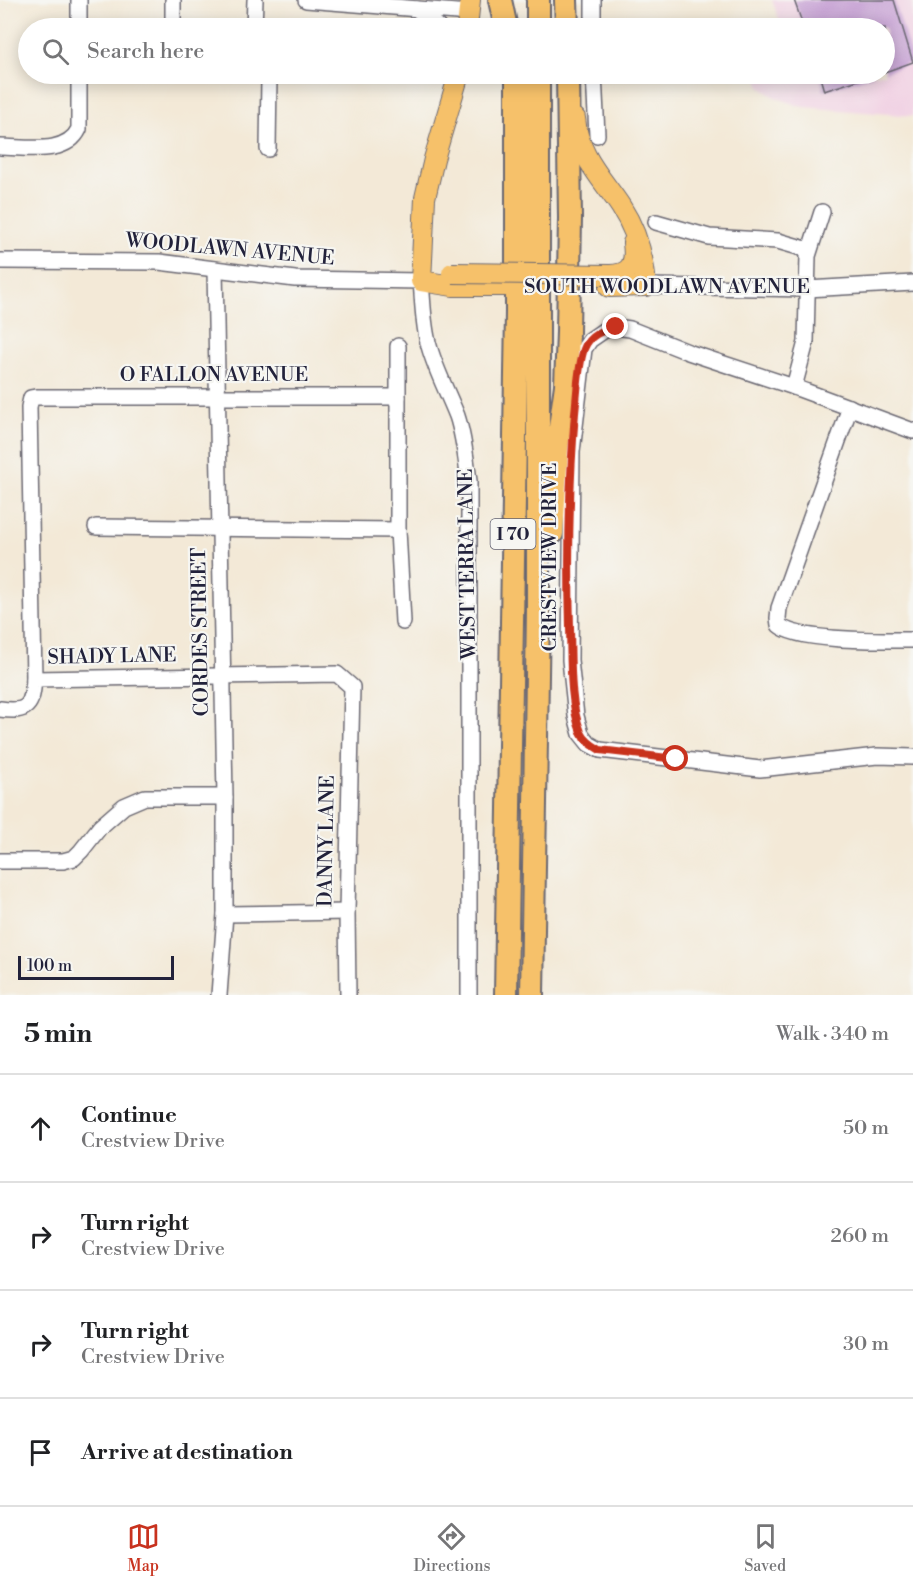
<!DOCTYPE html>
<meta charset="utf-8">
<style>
:root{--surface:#fff;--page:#f6f6f6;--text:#202124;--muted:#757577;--line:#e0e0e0;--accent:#c8321e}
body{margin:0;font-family:"Libre Bodoni",serif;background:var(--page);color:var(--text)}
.scale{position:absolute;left:18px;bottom:15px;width:156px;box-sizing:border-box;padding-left:6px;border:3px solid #22223b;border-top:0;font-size:16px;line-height:21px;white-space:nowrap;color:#22223b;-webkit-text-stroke:4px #f6f6f2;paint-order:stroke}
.stop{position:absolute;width:18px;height:18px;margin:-14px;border:4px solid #c8321e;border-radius:50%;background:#fff}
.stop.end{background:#c8321e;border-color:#fff;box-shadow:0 2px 6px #0008}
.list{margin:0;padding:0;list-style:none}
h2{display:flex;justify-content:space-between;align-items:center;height:78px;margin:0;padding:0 24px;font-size:26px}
h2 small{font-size:20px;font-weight:400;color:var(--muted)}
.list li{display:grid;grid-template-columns:39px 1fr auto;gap:18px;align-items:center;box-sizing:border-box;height:108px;padding:0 24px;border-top:2px solid var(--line)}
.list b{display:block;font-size:22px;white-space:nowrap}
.list p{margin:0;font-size:20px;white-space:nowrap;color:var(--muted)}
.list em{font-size:20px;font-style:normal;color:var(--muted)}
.icon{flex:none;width:33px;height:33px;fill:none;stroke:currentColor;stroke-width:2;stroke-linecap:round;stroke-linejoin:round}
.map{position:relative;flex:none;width:913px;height:995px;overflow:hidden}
.search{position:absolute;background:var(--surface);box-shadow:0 3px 15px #0003;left:18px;right:18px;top:18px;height:66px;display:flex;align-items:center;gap:15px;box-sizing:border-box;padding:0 21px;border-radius:33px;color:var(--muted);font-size:22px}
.sheet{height:510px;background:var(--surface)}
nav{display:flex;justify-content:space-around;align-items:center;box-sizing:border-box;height:84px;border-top:2px solid var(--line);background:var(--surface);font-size:16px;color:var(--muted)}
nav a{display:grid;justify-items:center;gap:3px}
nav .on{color:var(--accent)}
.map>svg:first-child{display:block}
</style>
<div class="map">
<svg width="913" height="995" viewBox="0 0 913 995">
<rect width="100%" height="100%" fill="#f6f6f2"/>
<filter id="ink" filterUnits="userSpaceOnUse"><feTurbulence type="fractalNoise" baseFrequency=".0167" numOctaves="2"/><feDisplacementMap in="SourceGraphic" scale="12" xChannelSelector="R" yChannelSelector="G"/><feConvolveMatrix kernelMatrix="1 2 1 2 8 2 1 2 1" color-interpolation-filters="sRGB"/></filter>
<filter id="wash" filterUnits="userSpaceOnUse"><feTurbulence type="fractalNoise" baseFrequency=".008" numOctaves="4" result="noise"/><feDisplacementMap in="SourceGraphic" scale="24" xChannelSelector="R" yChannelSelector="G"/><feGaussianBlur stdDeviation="1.35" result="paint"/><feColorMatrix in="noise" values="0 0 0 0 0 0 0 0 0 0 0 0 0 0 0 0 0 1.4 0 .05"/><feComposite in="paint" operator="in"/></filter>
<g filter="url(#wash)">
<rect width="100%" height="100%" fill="#f3e9d7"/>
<polygon fill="#f1d0e3" points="772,0 913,0 913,116 802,107 775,97 760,87 758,74 884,74 884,28 778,28 781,25"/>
<g id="blocks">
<g fill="#c29ad1">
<polygon points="794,0 894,0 913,62 885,72 885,28 804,28"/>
<polygon points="819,74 873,74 874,75 824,91"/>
</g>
</g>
</g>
<g filter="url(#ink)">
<use href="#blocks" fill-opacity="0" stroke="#6b6872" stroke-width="1.5"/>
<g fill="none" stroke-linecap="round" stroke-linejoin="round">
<g stroke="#6b6872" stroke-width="18">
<g id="minor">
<polyline points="79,0 79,28"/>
<polyline points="173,0 173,28"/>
<polyline points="306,0 469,13"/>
<polyline points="417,9 439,28"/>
<polyline points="254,28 255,0"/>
<polyline points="593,28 593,0"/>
<polyline points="261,74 269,77 268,149"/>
<polyline points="594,74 597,135"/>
<path d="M0,147C26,147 66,156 79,129V74"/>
<polyline points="656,222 709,237 778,241 809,250"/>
<path d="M0,261L159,262L295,279L421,281C423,303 423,326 429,346C436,371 448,393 457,416C464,437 466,459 469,481V995"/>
<polyline points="215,269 225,797 225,914 219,995"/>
<polyline points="646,286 807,289 913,283"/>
<polyline points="398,346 398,530 403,622"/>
<polyline points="794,387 806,342 808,256 822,212"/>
<path d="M850,407L779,608L778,618L779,625C797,642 885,640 913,640"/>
<polyline points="913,431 794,387 688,352 630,329 616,327 606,329 590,340 584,349 572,452 570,660 576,716 581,734 589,744 600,750 760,769 877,756 913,757"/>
<polyline points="96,527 398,530"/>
<polyline points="34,679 29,407 31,398 37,397 398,397"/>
<path d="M0,709C28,713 32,706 34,679L337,674L352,687L347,912L348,995"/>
<polyline points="0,861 63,861 74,858 81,851 100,827 124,806 145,797 225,797"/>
<polyline points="225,914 347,912"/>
</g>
</g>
<g stroke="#6b6872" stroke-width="22">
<g id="major">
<polyline points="467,28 470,0"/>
<polyline points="459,74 434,159 425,198 421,281 453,286 513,286"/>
<path d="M575,118C578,156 602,178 621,207C636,230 644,259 646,286L609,287"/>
<path d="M610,275C631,274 636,264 633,243"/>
</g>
</g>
<g stroke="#6b6872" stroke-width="26">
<g id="highway">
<polyline points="500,0 506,28"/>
<polyline points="566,0 567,28"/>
<polyline points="538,28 538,0"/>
<polyline points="552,533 557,449 566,385 568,332 570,218 568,74"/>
<polyline points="506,995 517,312 517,74"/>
<polyline points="532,995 538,611 538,74"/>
</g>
</g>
<use href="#minor" stroke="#fff" stroke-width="15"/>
<use href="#major" stroke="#f6c16b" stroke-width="20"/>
<use href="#highway" stroke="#f6c16b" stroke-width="22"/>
<g stroke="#6b6872" stroke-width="22" stroke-linecap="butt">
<polyline id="major-bridge" points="452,273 610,275"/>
</g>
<use href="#major-bridge" stroke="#f6c16b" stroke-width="20"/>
</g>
</g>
<g fill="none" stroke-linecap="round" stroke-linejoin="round" filter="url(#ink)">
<path stroke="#c8321e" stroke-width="8" d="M616,327C603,330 589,335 584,349C578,365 577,396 575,413C569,484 568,556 570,627C571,659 569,702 581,732C585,741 592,745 600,750L676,759"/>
</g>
<g text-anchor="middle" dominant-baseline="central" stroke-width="4.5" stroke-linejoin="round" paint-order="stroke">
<rect fill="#f6f6f2" stroke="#626272" stroke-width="1.5" x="490.5" y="519" width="45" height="30" rx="4.5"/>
<g font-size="18" font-weight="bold" fill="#22223b">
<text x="513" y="534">I 70</text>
</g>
<g font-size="20" fill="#22223b" stroke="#f6f6f2">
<text transform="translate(230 250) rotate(5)">WOODLAWN AVENUE</text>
<text x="667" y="287">SOUTH WOODLAWN AVENUE</text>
<text x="214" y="375">O FALLON AVENUE</text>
<text transform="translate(550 557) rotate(-90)">CRESTVIEW DRIVE</text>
<text transform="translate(468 564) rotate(-91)">WEST TERRA LANE</text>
<text transform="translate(201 632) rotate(-91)">CORDES STREET</text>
<text transform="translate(112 657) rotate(-1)">SHADY LANE</text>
<text transform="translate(327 841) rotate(-89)">DANNY LANE</text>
</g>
</g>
</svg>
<div class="scale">100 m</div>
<div class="stop" style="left:676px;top:759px"></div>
<div class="stop end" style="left:616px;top:327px"></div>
<div class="search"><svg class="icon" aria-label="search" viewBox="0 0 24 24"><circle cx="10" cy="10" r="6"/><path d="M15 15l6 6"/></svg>Search here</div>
</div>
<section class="sheet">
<h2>5 min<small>Walk · 340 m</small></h2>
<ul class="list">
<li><svg class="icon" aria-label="ahead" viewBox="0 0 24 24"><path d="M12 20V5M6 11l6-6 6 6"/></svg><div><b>Continue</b><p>Crestview Drive</p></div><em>50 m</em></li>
<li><svg class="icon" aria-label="right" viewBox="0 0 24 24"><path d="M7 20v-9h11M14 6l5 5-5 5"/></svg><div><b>Turn right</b><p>Crestview Drive</p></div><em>260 m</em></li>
<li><svg class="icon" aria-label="right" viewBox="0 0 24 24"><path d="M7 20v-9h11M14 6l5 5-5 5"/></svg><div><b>Turn right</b><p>Crestview Drive</p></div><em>30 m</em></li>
<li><svg class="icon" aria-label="arrive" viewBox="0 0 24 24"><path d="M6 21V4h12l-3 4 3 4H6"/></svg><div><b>Arrive at destination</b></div></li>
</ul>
</section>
<nav>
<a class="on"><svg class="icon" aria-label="map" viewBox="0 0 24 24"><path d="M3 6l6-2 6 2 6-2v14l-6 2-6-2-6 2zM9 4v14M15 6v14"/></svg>Map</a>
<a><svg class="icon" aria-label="directions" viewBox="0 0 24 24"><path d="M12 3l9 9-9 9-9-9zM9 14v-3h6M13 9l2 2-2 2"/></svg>Directions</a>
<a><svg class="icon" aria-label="saved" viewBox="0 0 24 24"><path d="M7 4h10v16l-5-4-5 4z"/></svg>Saved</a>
</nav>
